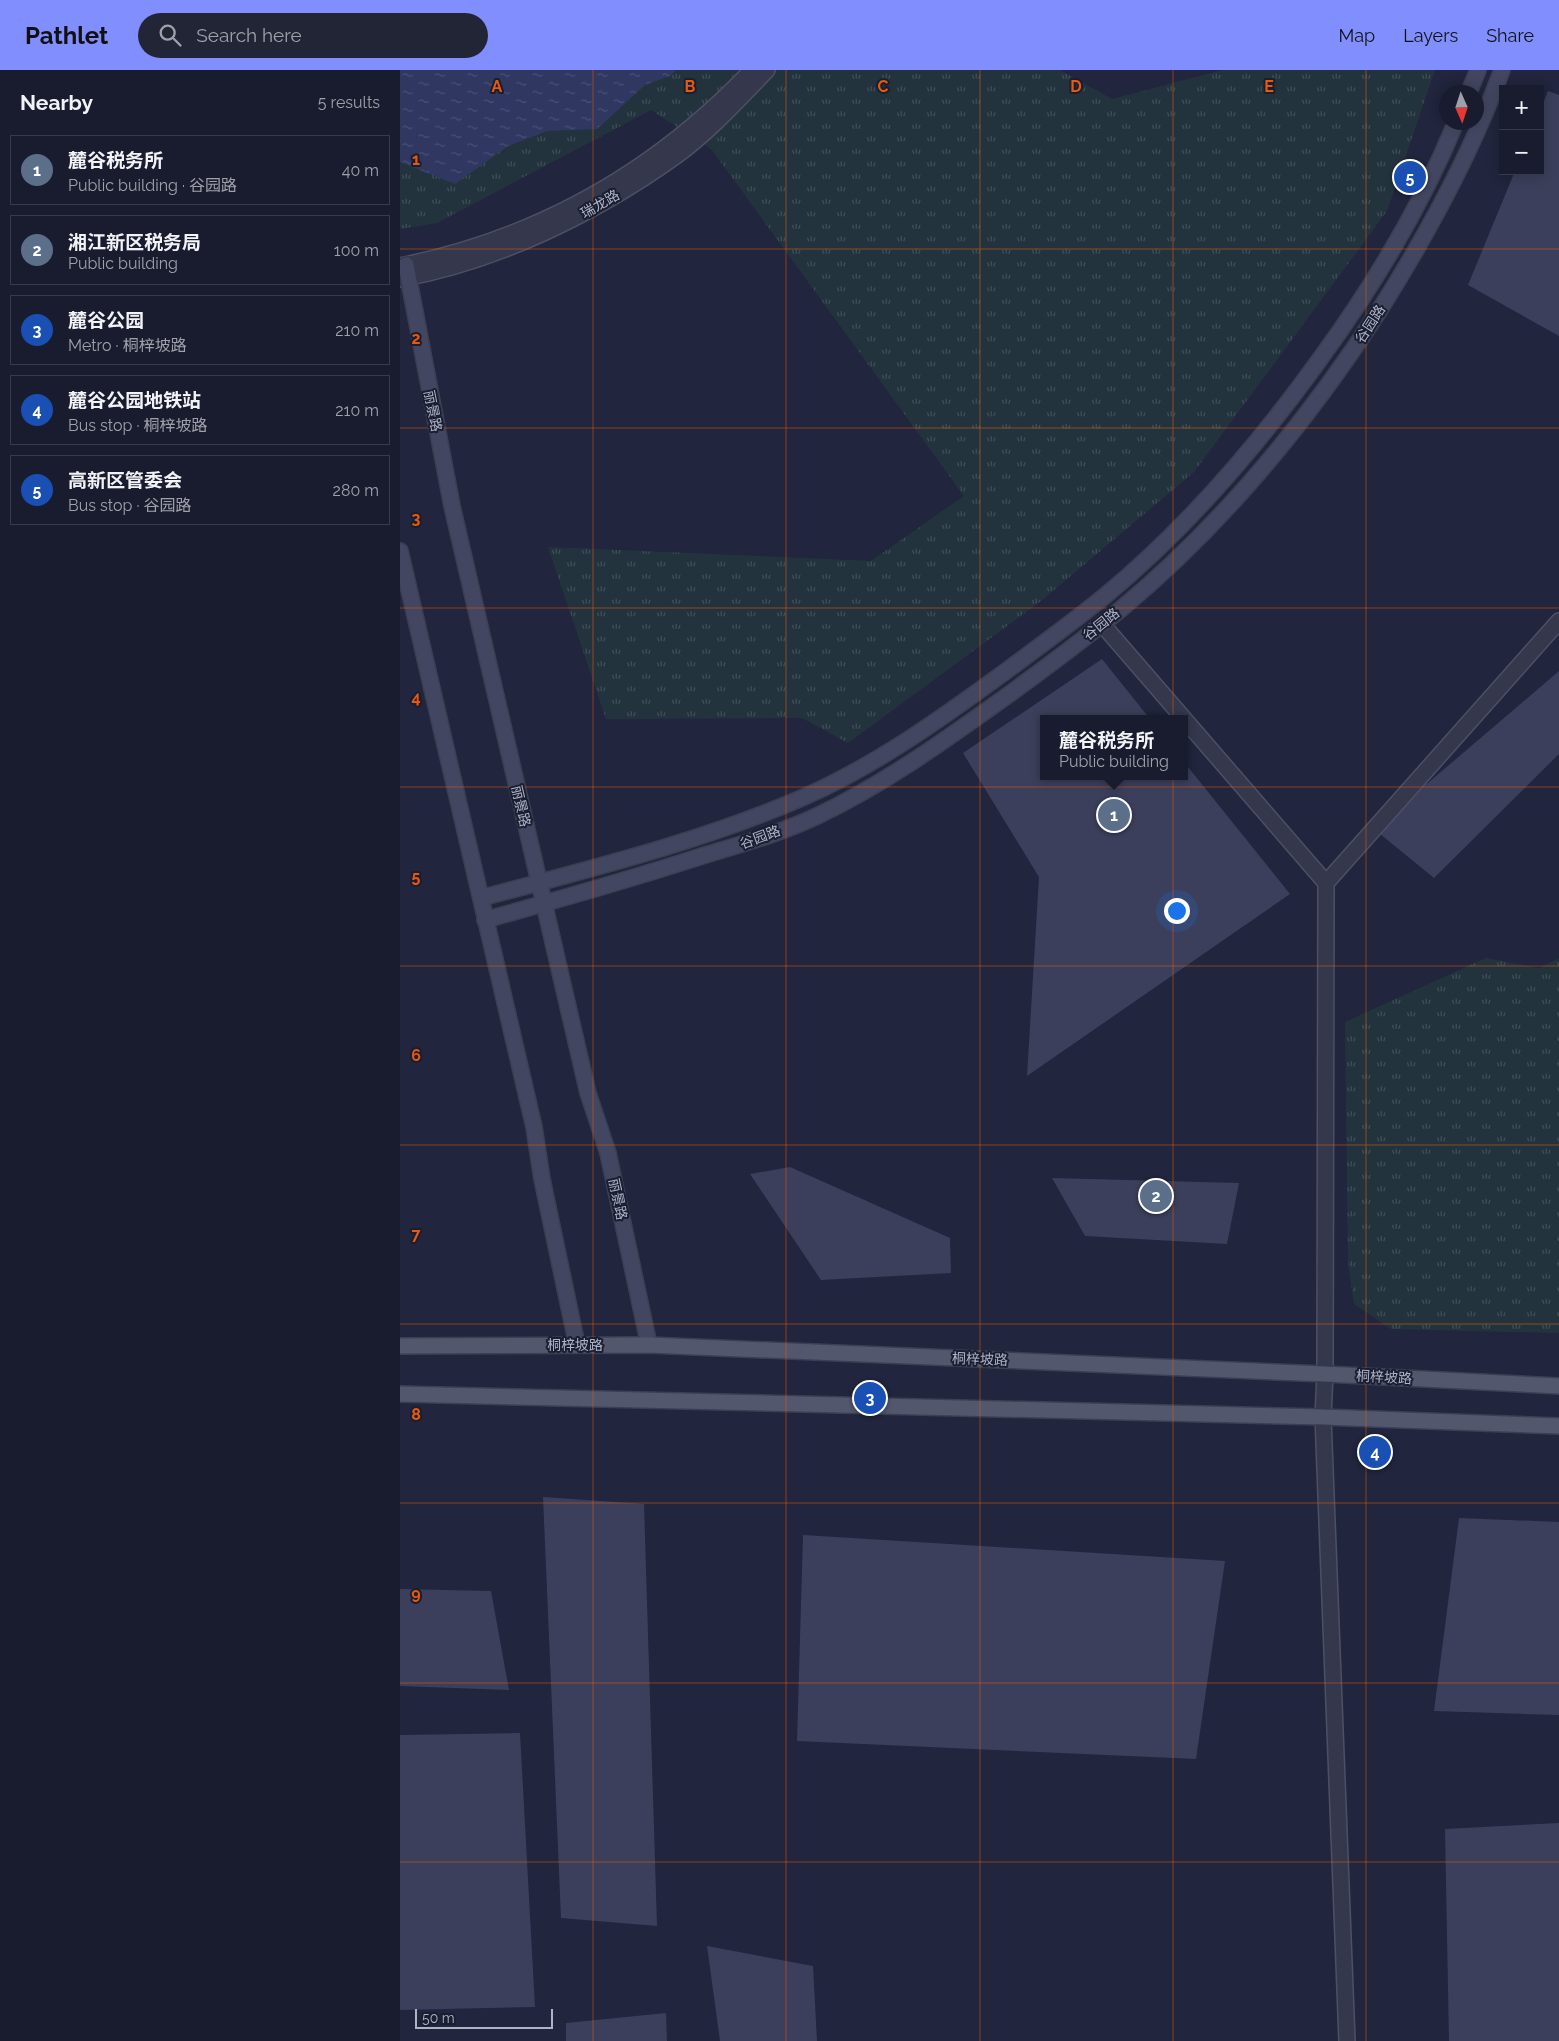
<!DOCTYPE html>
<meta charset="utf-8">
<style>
:root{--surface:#191c2e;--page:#222536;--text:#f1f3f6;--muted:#9fa1aa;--line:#373a4a;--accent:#808efe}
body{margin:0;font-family:Raleway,"Noto Sans SC",sans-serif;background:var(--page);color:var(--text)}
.controls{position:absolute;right:15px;top:15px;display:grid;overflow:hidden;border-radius:0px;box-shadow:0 2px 12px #0003}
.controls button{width:45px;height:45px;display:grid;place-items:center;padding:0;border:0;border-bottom:1px solid var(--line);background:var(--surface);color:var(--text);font:25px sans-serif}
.compass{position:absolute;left:1039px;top:15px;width:45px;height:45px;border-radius:50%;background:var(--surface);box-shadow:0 2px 12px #0003;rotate:177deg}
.scale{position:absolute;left:15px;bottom:12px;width:138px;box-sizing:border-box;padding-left:5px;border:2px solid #b0b3c8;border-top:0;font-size:14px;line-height:18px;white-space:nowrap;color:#b0b3c8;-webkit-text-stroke:4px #1a1e31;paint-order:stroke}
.you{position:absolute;left:776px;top:840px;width:18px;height:18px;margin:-12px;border:4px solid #fff;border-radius:50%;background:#1a73e8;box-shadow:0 0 0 8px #1a73e833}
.badge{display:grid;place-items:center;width:32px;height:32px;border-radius:50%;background:var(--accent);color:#fff;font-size:16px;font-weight:700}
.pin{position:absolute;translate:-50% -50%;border:2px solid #fff;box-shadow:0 1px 5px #0006}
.popup{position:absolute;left:640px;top:645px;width:148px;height:65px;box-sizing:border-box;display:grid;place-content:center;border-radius:0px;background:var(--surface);filter:drop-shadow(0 1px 4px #0005);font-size:16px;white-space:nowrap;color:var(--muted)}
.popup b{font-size:19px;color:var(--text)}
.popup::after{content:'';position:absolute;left:50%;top:100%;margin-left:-10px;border:10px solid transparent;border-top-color:var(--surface)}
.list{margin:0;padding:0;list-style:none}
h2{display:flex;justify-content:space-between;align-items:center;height:65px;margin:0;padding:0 20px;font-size:21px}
h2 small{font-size:16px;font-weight:400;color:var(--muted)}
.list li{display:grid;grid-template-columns:32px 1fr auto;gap:15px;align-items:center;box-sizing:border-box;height:70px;margin:0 10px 10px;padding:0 10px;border:1px solid var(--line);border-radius:0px}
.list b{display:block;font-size:19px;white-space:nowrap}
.list p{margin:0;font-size:16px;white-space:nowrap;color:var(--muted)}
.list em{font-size:16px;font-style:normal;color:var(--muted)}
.icon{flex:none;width:28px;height:28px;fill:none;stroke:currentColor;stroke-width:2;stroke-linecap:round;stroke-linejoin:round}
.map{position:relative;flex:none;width:1159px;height:1971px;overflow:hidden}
header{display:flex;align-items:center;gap:30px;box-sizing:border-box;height:70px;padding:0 25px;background:var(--accent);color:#111}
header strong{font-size:24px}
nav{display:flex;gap:28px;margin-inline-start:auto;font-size:18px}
.search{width:350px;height:45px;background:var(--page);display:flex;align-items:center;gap:12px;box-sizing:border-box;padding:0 18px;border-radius:28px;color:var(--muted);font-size:19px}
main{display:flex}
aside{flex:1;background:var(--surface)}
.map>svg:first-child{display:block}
</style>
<header>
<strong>Pathlet</strong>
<div class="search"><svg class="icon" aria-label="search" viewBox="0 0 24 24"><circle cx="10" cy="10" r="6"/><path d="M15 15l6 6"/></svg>Search here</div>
<nav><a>Map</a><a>Layers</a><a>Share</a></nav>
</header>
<main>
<aside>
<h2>Nearby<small>5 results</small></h2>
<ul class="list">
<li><span class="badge" style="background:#5c6f8a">1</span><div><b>麓谷税务所</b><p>Public building · 谷园路</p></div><em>40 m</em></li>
<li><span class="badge" style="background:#5c6f8a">2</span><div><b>湘江新区税务局</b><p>Public building</p></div><em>100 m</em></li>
<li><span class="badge" style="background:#1a4fb4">3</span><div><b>麓谷公园</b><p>Metro · 桐梓坡路</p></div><em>210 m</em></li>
<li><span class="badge" style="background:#1a4fb4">4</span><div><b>麓谷公园地铁站</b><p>Bus stop · 桐梓坡路</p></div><em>210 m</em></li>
<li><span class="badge" style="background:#1a4fb4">5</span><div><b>高新区管委会</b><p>Bus stop · 谷园路</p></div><em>280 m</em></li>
</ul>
</aside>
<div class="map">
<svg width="1159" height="1971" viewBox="0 0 1159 1971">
<defs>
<pattern id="park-tufts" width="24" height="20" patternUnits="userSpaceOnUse" patternTransform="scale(1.25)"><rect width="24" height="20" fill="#23333e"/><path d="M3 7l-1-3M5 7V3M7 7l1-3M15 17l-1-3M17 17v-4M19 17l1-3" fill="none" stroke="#404e58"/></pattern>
<pattern id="water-ripples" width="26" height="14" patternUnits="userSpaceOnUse" patternTransform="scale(1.25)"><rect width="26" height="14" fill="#303761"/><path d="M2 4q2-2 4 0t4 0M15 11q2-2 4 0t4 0" fill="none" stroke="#4b5276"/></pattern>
</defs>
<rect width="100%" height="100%" fill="#21253d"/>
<g fill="url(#park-tufts)">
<polygon points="0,0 660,0 712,29 822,0 1035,0 987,141 794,402 641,531 448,673 402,648 206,649 148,477 471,491 564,426 312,80 251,40 37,153 0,159"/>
<polygon points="1086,888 1139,898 1159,888 1159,1263 991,1259 954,1234 948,1192 945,952"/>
</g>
<polygon fill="url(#water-ripples)" points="0,0 276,0 270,6 245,15 197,59 147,61 108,76 55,114 0,92"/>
<g fill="#3b3f5b">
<polygon points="1148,21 1159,25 1159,266 1068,215 1115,101 1140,101 1140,41"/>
<polygon points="702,589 750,649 644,649 644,706 784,706 784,692 890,824 627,1006 639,807 563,683"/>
<polygon points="1159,601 1159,684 1034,808 974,759"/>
<polygon points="390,1097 550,1168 551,1203 421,1210 350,1104"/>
<polygon points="652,1108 839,1113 827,1174 685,1166"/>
<polygon points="143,1427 244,1434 257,1856 161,1848"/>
<polygon points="1059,1448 1159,1452 1159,1645 1034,1641"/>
<polygon points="403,1465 825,1491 796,1689 397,1671"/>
<polygon points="0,1519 91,1521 109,1620 0,1616"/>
<polygon points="120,1663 135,1937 0,1940 0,1665"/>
<polygon points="1159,1753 1159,1971 1049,1971 1045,1759"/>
<polygon points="307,1876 413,1896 417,1971 320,1971"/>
<polygon points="266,1943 267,1971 166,1971 166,1953"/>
</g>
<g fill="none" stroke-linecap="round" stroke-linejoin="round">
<g stroke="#4d5064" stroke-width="18">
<g id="minor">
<polyline points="702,554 926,813"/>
<polyline points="947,1971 923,1347 925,1304 926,813 1159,551"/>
</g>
</g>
<g stroke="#4d5064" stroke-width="18">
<g id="tertiary">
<path d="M0,196C139,168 255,102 352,0"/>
<path d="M0,209C98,191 195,144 276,86C309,62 338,30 367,0"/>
</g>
</g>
<g stroke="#3b3f52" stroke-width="18">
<g id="secondary">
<polyline points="1069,22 1078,0"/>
<polyline points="6,195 52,436 188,1023 208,1083 249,1275"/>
<polyline points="0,481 134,1057 142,1109 177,1275"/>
<path d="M81,828C189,799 301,772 404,727C476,695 539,650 602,604C637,578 673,552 706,525C788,457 858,375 920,289C974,215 1021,137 1056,52"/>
<path d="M85,850C157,830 228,810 299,787C338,775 379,764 417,746C484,714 544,671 604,628C644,599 683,570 721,539C822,455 907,352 979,241C1027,165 1071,85 1102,0"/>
</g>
</g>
<g stroke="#3b3f52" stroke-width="18">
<g id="primary">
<polyline points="0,1276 249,1275 925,1304 1159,1316"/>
<polyline points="0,1324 923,1347 1159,1356"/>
</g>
</g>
<use href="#minor" stroke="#35384d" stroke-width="15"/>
<use href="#tertiary" stroke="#35384d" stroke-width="15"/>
<use href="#secondary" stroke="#434660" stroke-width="15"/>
<use href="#primary" stroke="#53576d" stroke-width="15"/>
</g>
<path fill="none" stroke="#e8590c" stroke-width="1" stroke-opacity="0.55" d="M193,0V1971M386,0V1971M580,0V1971M773,0V1971M966,0V1971M0,179H1159M0,358H1159M0,538H1159M0,717H1159M0,896H1159M0,1075H1159M0,1254H1159M0,1433H1159M0,1613H1159M0,1792H1159"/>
<g text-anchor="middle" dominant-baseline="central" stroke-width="4" stroke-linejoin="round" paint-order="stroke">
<g font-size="14" fill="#b0b3c8" stroke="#1a1e31">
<text transform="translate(200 134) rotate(-30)">瑞龙路</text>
<text transform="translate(970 254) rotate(-57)">谷园路</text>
<text transform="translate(33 341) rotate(79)">丽景路</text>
<text transform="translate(701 554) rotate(-39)">谷园路</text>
<text transform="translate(121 736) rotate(77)">丽景路</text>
<text transform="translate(360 767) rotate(-20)">谷园路</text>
<text transform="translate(218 1129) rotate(78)">丽景路</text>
<text x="175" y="1275">桐梓坡路</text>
<text transform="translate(580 1289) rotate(2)">桐梓坡路</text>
<text transform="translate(984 1307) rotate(3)">桐梓坡路</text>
</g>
</g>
<g font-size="16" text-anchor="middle" font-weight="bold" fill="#e8590c" stroke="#1a1e31" stroke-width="4" stroke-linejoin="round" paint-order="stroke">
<text x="97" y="22">A</text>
<text x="290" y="22">B</text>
<text x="483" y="22">C</text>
<text x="676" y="22">D</text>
<text x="869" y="22">E</text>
<text x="16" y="95">1</text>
<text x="16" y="274">2</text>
<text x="16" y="454">3</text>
<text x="16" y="633">4</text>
<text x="16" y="812">5</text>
<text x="16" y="991">6</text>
<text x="16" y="1170">7</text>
<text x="16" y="1350">8</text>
<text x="16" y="1529">9</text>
</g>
</svg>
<div class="controls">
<button>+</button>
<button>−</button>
</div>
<svg class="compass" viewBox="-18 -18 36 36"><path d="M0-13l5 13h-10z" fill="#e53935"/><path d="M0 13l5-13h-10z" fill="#9fa1aa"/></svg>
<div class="scale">50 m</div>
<div class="you"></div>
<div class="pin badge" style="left:714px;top:745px;background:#5c6f8a">1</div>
<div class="popup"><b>麓谷税务所</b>Public building</div>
<div class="pin badge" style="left:756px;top:1126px;background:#5c6f8a">2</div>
<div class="pin badge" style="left:470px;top:1328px;background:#1a4fb4">3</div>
<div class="pin badge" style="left:975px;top:1382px;background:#1a4fb4">4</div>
<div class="pin badge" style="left:1010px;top:107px;background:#1a4fb4">5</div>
</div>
</main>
